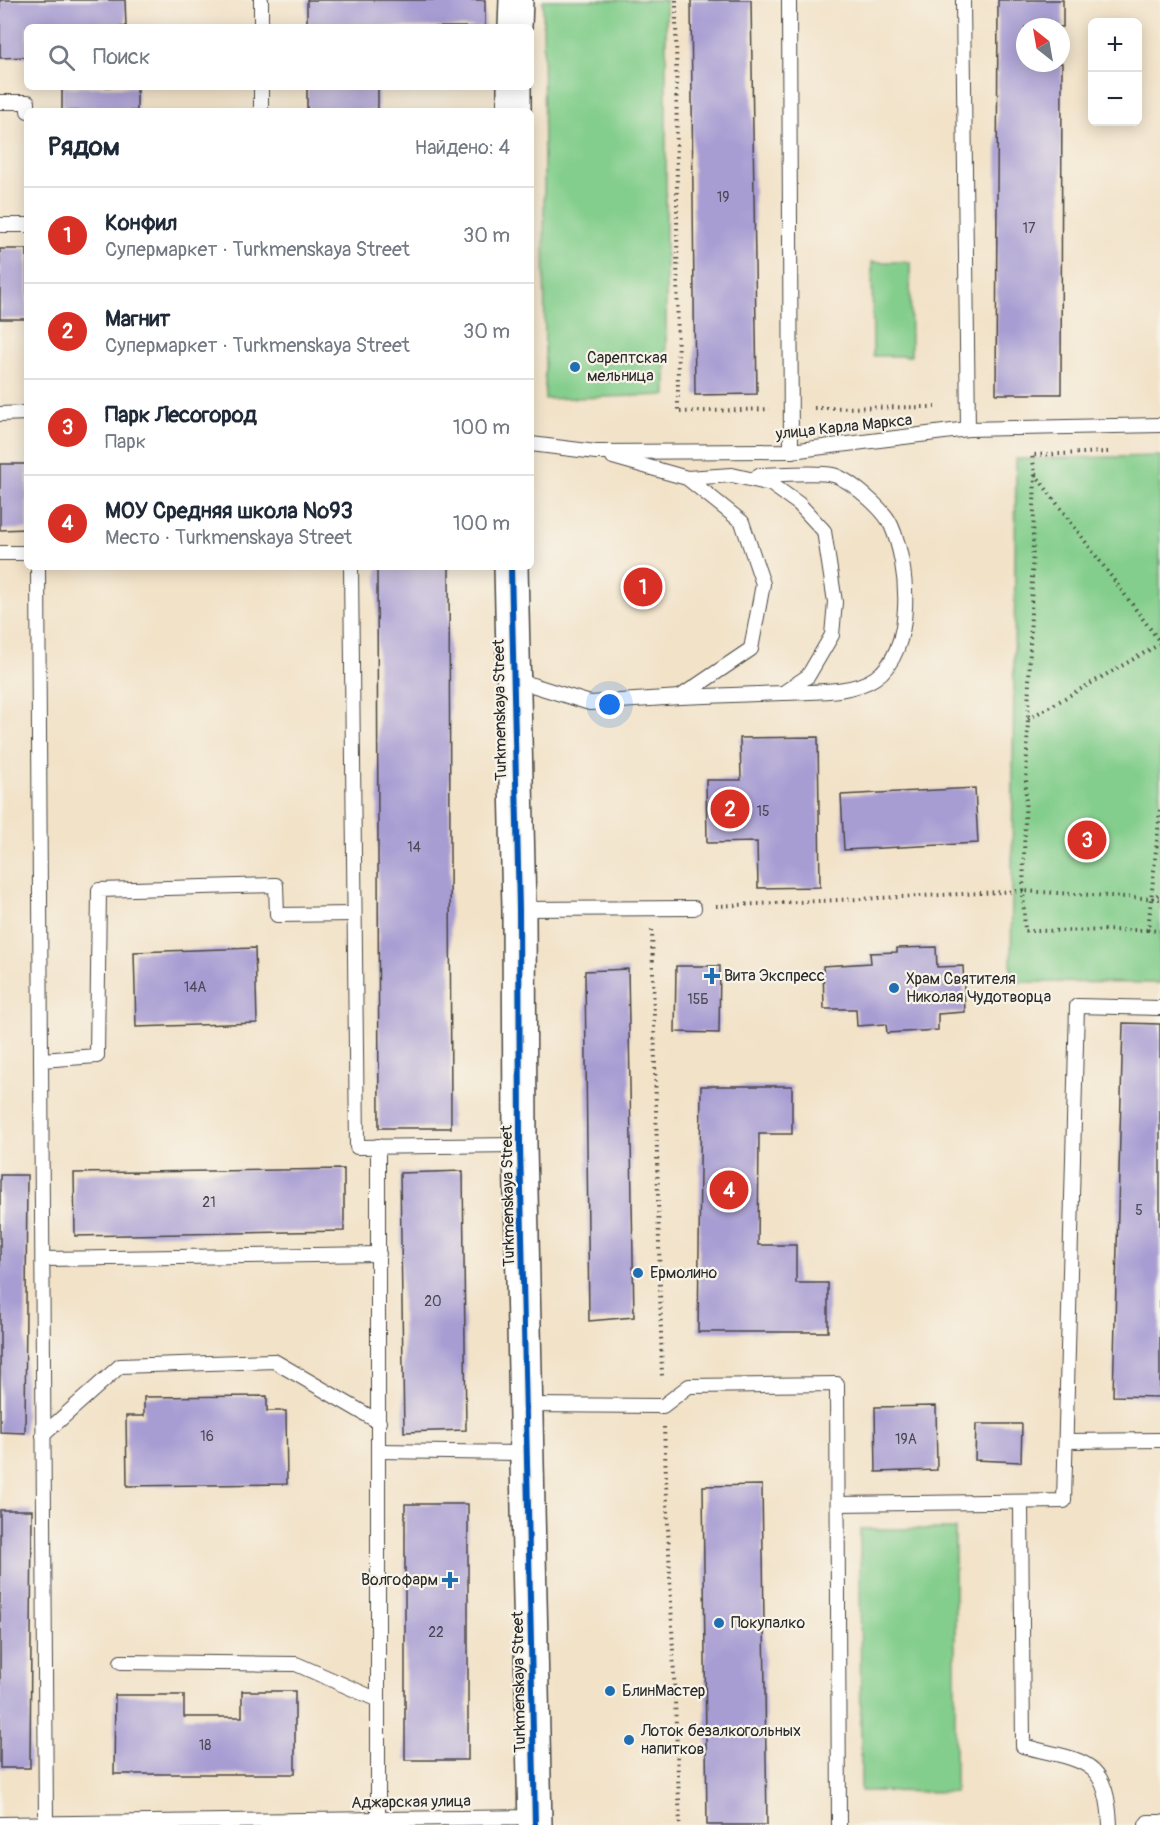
<!DOCTYPE html>
<html lang="ru">
<meta charset="utf-8">
<style>
:root{--surface:#fff;--page:#f6f6f7;--text:#1f2937;--muted:#747a83;--line:#e0e1e3;--accent:#d93025}
body{margin:0;font-family:Pangolin,sans-serif;background:var(--page);color:var(--text)}
.controls{position:absolute;right:18px;top:18px;display:grid;overflow:hidden;border-radius:9px;box-shadow:0 3px 15px #0003}
.controls button{width:54px;height:54px;display:grid;place-items:center;padding:0;border:0;border-bottom:2px solid var(--line);background:var(--surface);color:var(--text);font:30px sans-serif}
.compass{position:absolute;left:1016px;top:18px;width:54px;height:54px;border-radius:50%;background:var(--surface);box-shadow:0 3px 15px #0003;rotate:329deg}
.you{position:absolute;left:610px;top:705px;width:21px;height:21px;margin:-15px;border:4px solid #fff;border-radius:50%;background:#1a73e8;box-shadow:0 0 0 9px #1a73e833}
.badge{display:grid;place-items:center;width:39px;height:39px;border-radius:50%;background:var(--accent);color:#fff;font-size:20px;font-weight:700}
.pin{position:absolute;translate:-50% -50%;border:3px solid #fff;box-shadow:0 2px 6px #0006}
.list{margin:0;padding:0;list-style:none}
h2{display:flex;justify-content:space-between;align-items:center;height:78px;margin:0;padding:0 24px;font-size:26px}
h2 small{font-size:20px;font-weight:400;color:var(--muted)}
.list li{display:grid;grid-template-columns:39px 1fr auto;gap:18px;align-items:center;box-sizing:border-box;height:96px;padding:0 24px;border-top:2px solid var(--line)}
.list b{display:block;font-size:22px;white-space:nowrap}
.list p{margin:0;font-size:20px;white-space:nowrap;color:var(--muted)}
.list em{font-size:20px;font-style:normal;color:var(--muted)}
.icon{flex:none;width:33px;height:33px;fill:none;stroke:currentColor;stroke-width:2;stroke-linecap:round;stroke-linejoin:round}
.map{position:relative;flex:none;width:1160px;height:1825px;overflow:hidden}
.search{position:absolute;background:var(--surface);box-shadow:0 3px 15px #0003;left:24px;top:24px;width:510px;height:66px;display:flex;align-items:center;gap:15px;box-sizing:border-box;padding:0 21px;border-radius:9px;color:var(--muted);font-size:22px}
.panel{position:absolute;background:var(--surface);box-shadow:0 3px 15px #0003;left:24px;top:108px;width:510px;height:462px;border-radius:9px}
.map>svg:first-child{display:block}
</style>
<div class="map">
<svg width="1160" height="1825" viewBox="0 0 1160 1825">
<rect width="100%" height="100%" fill="#f7f3e8"/>
<filter id="ink" filterUnits="userSpaceOnUse"><feTurbulence type="fractalNoise" baseFrequency=".0167" numOctaves="2"/><feDisplacementMap in="SourceGraphic" scale="12" xChannelSelector="R" yChannelSelector="G"/><feConvolveMatrix kernelMatrix="1 2 1 2 8 2 1 2 1" color-interpolation-filters="sRGB"/></filter>
<filter id="wash" filterUnits="userSpaceOnUse"><feTurbulence type="fractalNoise" baseFrequency=".008" numOctaves="4" result="noise"/><feDisplacementMap in="SourceGraphic" scale="24" xChannelSelector="R" yChannelSelector="G"/><feGaussianBlur stdDeviation="1.35" result="paint"/><feColorMatrix in="noise" values="0 0 0 0 0 0 0 0 0 0 0 0 0 0 0 0 0 1.4 0 .05"/><feComposite in="paint" operator="in"/></filter>
<g filter="url(#wash)">
<rect width="100%" height="100%" fill="#f2e2c8"/>
<g fill="#83ce8c" stroke="#577c5c" stroke-width="1.5">
<polygon points="543,0 666,0 666,395 545,399"/>
<polygon points="872,262 910,262 911,356 873,356"/>
<polygon points="1160,456 1160,983 1011,982 1016,459"/>
<polygon points="860,1529 955,1529 955,1792 861,1791"/>
</g>
<g id="blocks">
<g fill="#a89dd3">
<polygon points="0,0 125,0 126,27 27,27 27,57 0,58"/>
<rect x="307" y="0" width="178" height="27"/>
<polygon points="691,0 751,0 757,394 695,395"/>
<polygon points="998,0 1063,0 1063,27 1025,27 1025,63 1062,63 1061,394 996,394"/>
<rect x="62" y="87" width="75" height="24"/>
<rect x="307" y="87" width="71" height="24"/>
<rect x="0" y="249" width="27" height="70"/>
<polygon points="0,464 27,464 27,529 0,530"/>
<polygon points="377,567 449,567 451,1128 379,1128"/>
<polygon points="818,737 820,887 758,888 757,842 707,843 706,780 741,780 740,738"/>
<polygon points="975,788 978,843 844,850 841,795"/>
<polygon points="936,947 937,967 963,966 965,1012 938,1014 938,1030 887,1033 886,1024 857,1026 856,1009 824,1009 823,966 871,963 870,953 897,952 897,948"/>
<polygon points="255,948 257,1023 136,1027 134,952"/>
<polygon points="676,966 720,966 719,1033 675,1032"/>
<polygon points="628,969 634,1317 589,1321 585,971"/>
<polygon points="1123,1023 1160,1024 1160,1397 1113,1396"/>
<polygon points="701,1086 792,1086 792,1134 759,1134 758,1245 796,1245 796,1283 828,1283 828,1332 698,1332"/>
<polygon points="344,1169 344,1231 75,1236 74,1173"/>
<polygon points="463,1171 466,1430 404,1432 400,1173"/>
<polygon points="0,1175 27,1175 25,1433 0,1432"/>
<polygon points="267,1396 267,1411 286,1411 287,1484 127,1486 126,1416 144,1416 144,1397"/>
<polygon points="936,1406 937,1470 876,1472 875,1407"/>
<polygon points="976,1424 1022,1424 1021,1462 975,1460"/>
<polygon points="762,1485 767,1825 707,1825 703,1486"/>
<rect x="405" y="1504" width="63" height="256"/>
<polygon points="0,1510 32,1510 30,1768 0,1768"/>
<polygon points="242,1691 295,1691 295,1774 114,1774 115,1695 184,1695 184,1717 242,1717"/>
</g>
</g>
</g>
<g filter="url(#ink)">
<use href="#blocks" fill-opacity="0" stroke="#494643" stroke-width="1.5"/>
<g fill="none" stroke-linecap="round" stroke-linejoin="round">
<g stroke="#494643" stroke-width="16">
<g id="lane">
<polyline points="789,0 791,451"/>
<polyline points="963,0 968,429"/>
<polyline points="261,27 261,0"/>
<polyline points="0,102 28,102 28,111"/>
<polyline points="261,111 261,87"/>
<polyline points="0,225 27,225"/>
<polyline points="0,414 27,413"/>
<polyline points="531,444 596,452 791,451 968,429 1160,425"/>
<path d="M759,475C778,475 816,471 833,475C849,479 884,509 891,525C909,565 916,650 875,678C851,694 812,691 785,693"/>
<polyline points="0,553 27,553"/>
<polyline points="38,567 41,1060"/>
<polyline points="351,567 357,1147 520,1145"/>
<polyline points="513,679 590,703 680,697 751,649 763,584 742,522 687,478 613,457"/>
<polyline points="680,697 783,693 808,676 832,635 835,602 824,531 799,504 771,484 732,475 687,478"/>
<polyline points="519,909 694,908"/>
<polyline points="44,1259 379,1254"/>
<polyline points="527,1405 663,1406 689,1386 837,1384 839,1825"/>
<polyline points="43,1435 120,1366 274,1361 379,1422"/>
<polyline points="1066,1441 1160,1440"/>
<polyline points="379,1451 526,1453"/>
<path d="M1021,1502L1023,1746C1081,1762 1107,1755 1110,1825"/>
<polyline points="838,1504 1064,1501 1077,1006 1160,1008"/>
<polyline points="121,1662 296,1664 378,1700"/>
<polyline points="46,1823 41,1060 97,1056 99,890 276,885 277,915 354,914"/>
<polyline points="0,1824 534,1817"/>
<polyline points="378,1825 378,1146"/>
<polyline points="1146,1825 1148,1822 1160,1822"/>
</g>
</g>
<g stroke="#494643" stroke-width="36">
<g id="secondary">
<polyline points="515,27 516,0"/>
<polyline points="514,111 514,87"/>
<polyline points="511,567 519,909 520,1145 535,1825"/>
</g>
</g>
<g stroke="#494643" stroke-width="4" stroke-dasharray="1.5 4.5" stroke-linecap="butt">
<polyline points="676,0 678,412 770,409"/>
<polyline points="814,408 935,407"/>
<polyline points="1108,452 1032,455 1035,473 1023,891 1160,899"/>
<polyline points="1035,474 1160,642"/>
<polyline points="1028,719 1160,644"/>
<polyline points="1160,810 1148,930 1160,931"/>
<polyline points="1152,899 1160,893"/>
<polyline points="716,906 1023,891 1025,931 1148,930"/>
<polyline points="652,930 662,1378"/>
<polyline points="664,1427 680,1825"/>
</g>
<use href="#lane" stroke="#fff" stroke-width="14"/>
<use href="#secondary" stroke="#fff" stroke-width="33"/>
<g stroke="#f7f3e8" stroke-width="10">
<polyline id="cycleway" points="511,567 519,909 520,1145 535,1825"/>
</g>
<use href="#cycleway" stroke="#0057b8" stroke-width="6"/>
</g>
</g>
<g fill="#1f6fb2" stroke="#f7f3e8" stroke-width="2">
<circle cx="575" cy="367" r="6"/>
<path d="M709 967h6v6h6v6h-6v6h-6v-6h-6v-6h6z"/>
<circle cx="894" cy="988" r="6"/>
<circle cx="638" cy="1273" r="6"/>
<path d="M447 1571h6v6h6v6h-6v6h-6v-6h-6v-6h6z"/>
<circle cx="719" cy="1623" r="6"/>
<circle cx="610" cy="1691" r="6"/>
<circle cx="629" cy="1740" r="6"/>
</g>
<g text-anchor="middle" dominant-baseline="central" stroke-width="4.5" stroke-linejoin="round" paint-order="stroke">
<g font-size="14" fill="#4a4855">
<text x="723" y="197">19</text>
<text x="1029" y="228">17</text>
<text x="763" y="811">15</text>
<text x="414" y="847">14</text>
<text x="195" y="987">14А</text>
<text x="698" y="999">15Б</text>
<text x="209" y="1202">21</text>
<text x="1139" y="1210">5</text>
<text x="433" y="1301">20</text>
<text x="207" y="1436">16</text>
<text x="906" y="1439">19А</text>
<text x="436" y="1632">22</text>
<text x="205" y="1745">18</text>
</g>
<g font-size="16" fill="#2b2b2b" stroke="#f7f3e8" text-anchor="start">
<text x="587" y="358">Сарептская<tspan x="587" dy="18">мельница</tspan></text>
<text x="724" y="976">Вита Экспресс</text>
<text x="906" y="979">Храм Святителя<tspan x="906" dy="18">Николая Чудотворца</tspan></text>
<text x="650" y="1273">Ермолино</text>
<text x="438" y="1580" text-anchor="end">Волгофарм</text>
<text x="731" y="1623">Покупалко</text>
<text x="622" y="1691">БлинМастер</text>
<text x="641" y="1731">Лоток безалкогольных<tspan x="641" dy="18">напитков</tspan></text>
</g>
<g font-size="16" fill="#2b2b2b" stroke="#f7f3e8">
<text transform="translate(844 427) rotate(-6)">улица Карла Маркса</text>
<text transform="translate(500 710) rotate(-91)">Turkmenskaya Street</text>
<text transform="translate(508 1196) rotate(-91)">Turkmenskaya Street</text>
<text transform="translate(519 1682) rotate(-91)">Turkmenskaya Street</text>
<text transform="translate(411 1802) rotate(-1)">Аджарская улица</text>
</g>
</g>
</svg>
<div class="controls">
<button>+</button>
<button>−</button>
</div>
<svg class="compass" viewBox="-18 -18 36 36"><path d="M0-13l5 13h-10z" fill="#e53935"/><path d="M0 13l5-13h-10z" fill="#747a83"/></svg>
<div class="you"></div>
<div class="pin badge" style="left:643px;top:587px">1</div>
<div class="pin badge" style="left:730px;top:809px">2</div>
<div class="pin badge" style="left:1087px;top:840px">3</div>
<div class="pin badge" style="left:729px;top:1190px">4</div>
<div class="search"><svg class="icon" aria-label="search" viewBox="0 0 24 24"><circle cx="10" cy="10" r="6"/><path d="M15 15l6 6"/></svg>Поиск</div>
<section class="panel">
<h2>Рядом<small>Найдено: 4</small></h2>
<ul class="list">
<li><span class="badge">1</span><div><b>Конфил</b><p>Супермаркет · Turkmenskaya Street</p></div><em>30 m</em></li>
<li><span class="badge">2</span><div><b>Магнит</b><p>Супермаркет · Turkmenskaya Street</p></div><em>30 m</em></li>
<li><span class="badge">3</span><div><b>Парк Лесогород</b><p>Парк</p></div><em>100 m</em></li>
<li><span class="badge">4</span><div><b>МОУ Средняя школа №93</b><p>Место · Turkmenskaya Street</p></div><em>100 m</em></li>
</ul>
</section>
</div>
